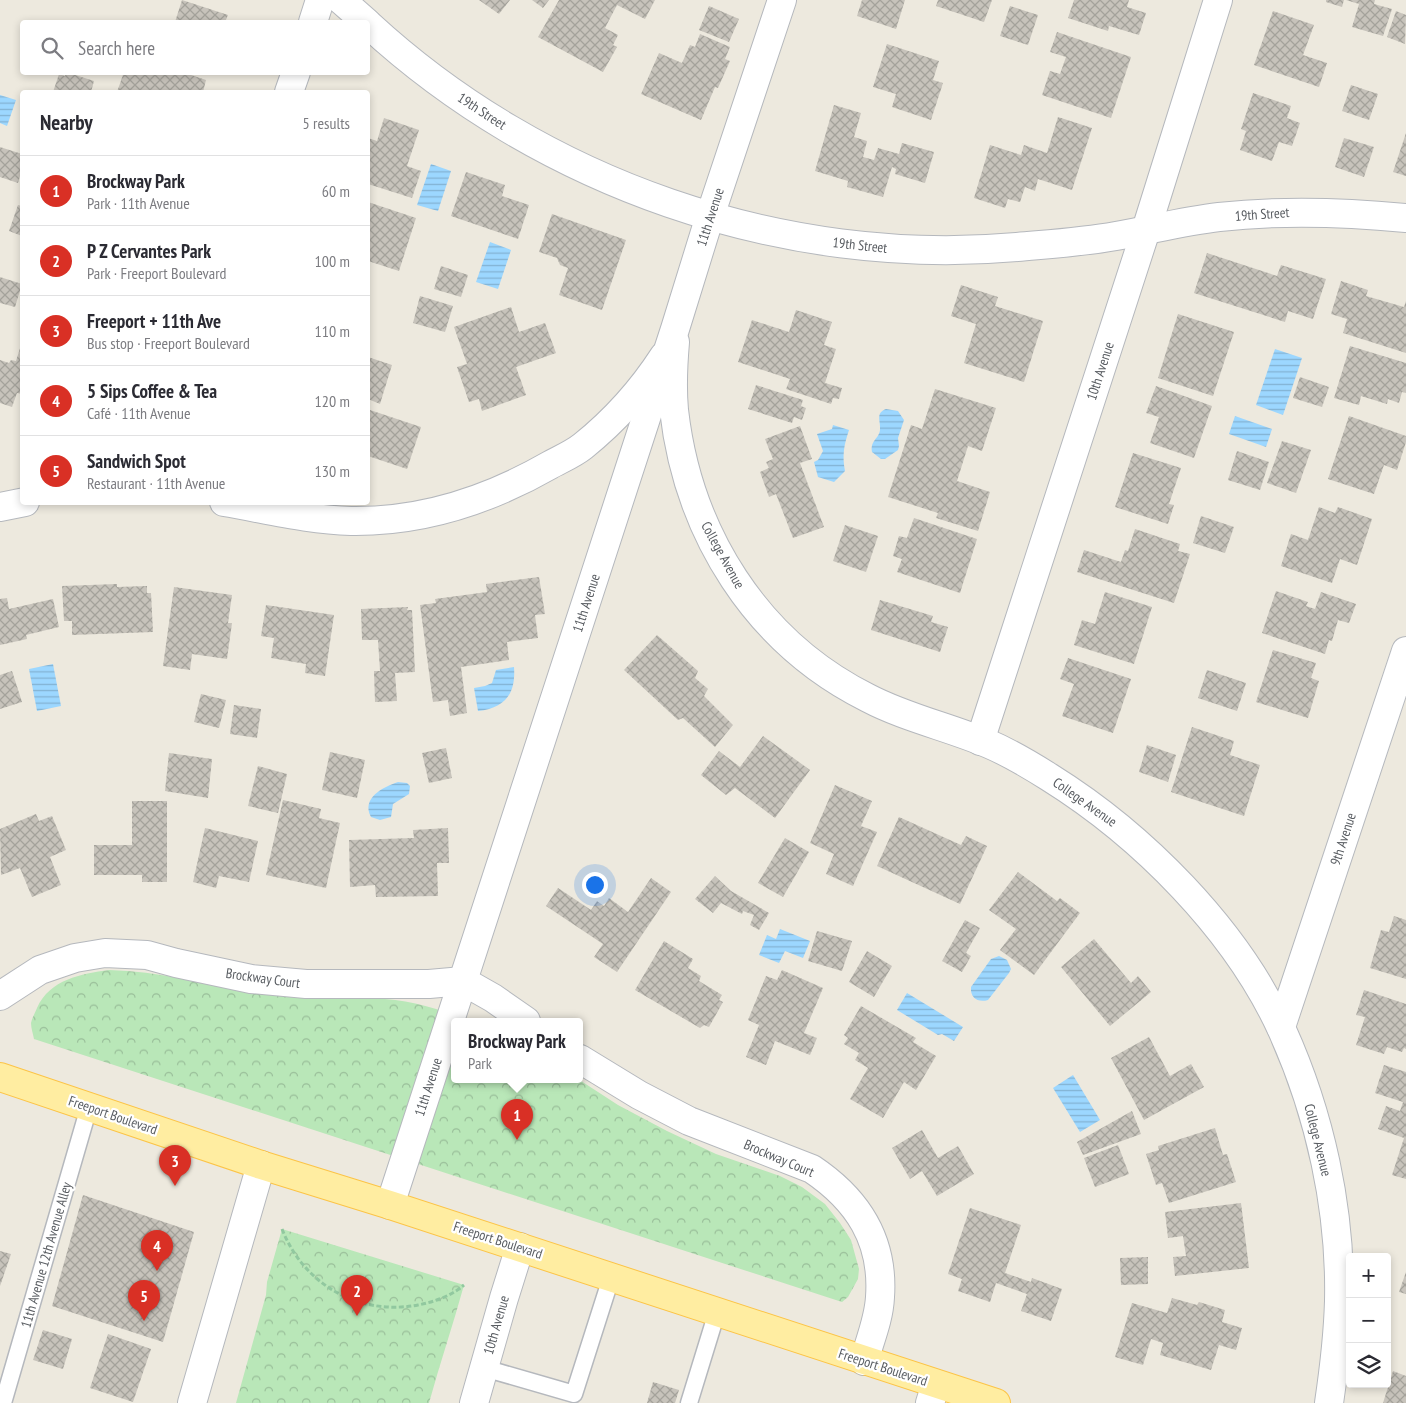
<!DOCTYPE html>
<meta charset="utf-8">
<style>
:root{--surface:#fff;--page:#f7f7f7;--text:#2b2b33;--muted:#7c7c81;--line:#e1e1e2;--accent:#d93025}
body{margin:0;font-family:"PT Sans Narrow",sans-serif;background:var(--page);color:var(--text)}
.controls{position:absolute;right:15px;bottom:15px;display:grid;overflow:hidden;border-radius:5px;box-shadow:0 2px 8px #0003}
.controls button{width:45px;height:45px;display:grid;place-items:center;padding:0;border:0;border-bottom:1px solid var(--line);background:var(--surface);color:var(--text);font:25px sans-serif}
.you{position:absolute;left:594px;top:884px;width:18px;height:18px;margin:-12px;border:4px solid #fff;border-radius:50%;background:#1a73e8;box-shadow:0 0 0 8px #1a73e833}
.badge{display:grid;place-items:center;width:32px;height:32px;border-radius:50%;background:var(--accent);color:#fff;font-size:16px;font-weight:700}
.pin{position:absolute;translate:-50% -41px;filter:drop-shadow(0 1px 2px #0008)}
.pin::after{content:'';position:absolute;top:26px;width:18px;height:15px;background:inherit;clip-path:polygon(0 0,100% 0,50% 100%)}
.popup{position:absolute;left:451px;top:1018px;width:132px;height:65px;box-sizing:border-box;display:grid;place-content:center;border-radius:5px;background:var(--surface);filter:drop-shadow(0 1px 4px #0005);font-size:16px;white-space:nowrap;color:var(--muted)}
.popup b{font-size:19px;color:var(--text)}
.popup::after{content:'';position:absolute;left:50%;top:100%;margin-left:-10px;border:10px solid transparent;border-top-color:var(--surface)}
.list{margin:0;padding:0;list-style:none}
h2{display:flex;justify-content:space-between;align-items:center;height:65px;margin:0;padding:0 20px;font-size:21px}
h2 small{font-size:16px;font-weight:400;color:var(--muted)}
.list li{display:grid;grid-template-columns:32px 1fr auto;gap:15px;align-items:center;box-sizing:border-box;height:70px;padding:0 20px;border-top:1px solid var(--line)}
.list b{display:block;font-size:19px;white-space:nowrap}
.list p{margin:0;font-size:16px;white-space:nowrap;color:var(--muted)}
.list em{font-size:16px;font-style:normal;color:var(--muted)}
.icon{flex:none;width:28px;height:28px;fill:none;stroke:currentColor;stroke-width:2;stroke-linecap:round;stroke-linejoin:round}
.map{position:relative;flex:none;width:1406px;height:1403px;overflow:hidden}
.search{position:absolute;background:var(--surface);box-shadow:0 2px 8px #0003;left:20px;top:20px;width:350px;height:55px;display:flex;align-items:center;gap:12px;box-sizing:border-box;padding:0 18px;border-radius:5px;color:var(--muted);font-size:19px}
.panel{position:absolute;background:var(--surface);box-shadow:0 2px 8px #0003;left:20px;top:90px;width:350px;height:415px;border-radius:5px}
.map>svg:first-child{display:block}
</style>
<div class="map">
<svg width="1406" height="1403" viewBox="0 0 1406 1403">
<defs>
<pattern id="forest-crowns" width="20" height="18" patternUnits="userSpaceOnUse" patternTransform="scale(1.25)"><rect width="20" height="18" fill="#b9e7b8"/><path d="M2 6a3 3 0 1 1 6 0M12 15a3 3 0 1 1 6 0" fill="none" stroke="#99be99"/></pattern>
<pattern id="water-rules" width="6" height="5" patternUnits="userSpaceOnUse" patternTransform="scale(1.25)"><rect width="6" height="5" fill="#9cd7ff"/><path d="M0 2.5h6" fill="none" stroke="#82b2d2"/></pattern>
<pattern id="building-cross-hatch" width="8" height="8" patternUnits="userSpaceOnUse" patternTransform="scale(1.25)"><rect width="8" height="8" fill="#c7c3bb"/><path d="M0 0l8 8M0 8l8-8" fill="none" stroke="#a4a29b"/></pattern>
</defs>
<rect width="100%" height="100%" fill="#ede9de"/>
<g fill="url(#forest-crowns)">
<path d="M109,970C165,971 219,989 275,995C312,1000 349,996 385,999C416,1001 445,1012 474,1021H454V1079H578L618,1105L667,1131L716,1154L780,1176L802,1187L825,1204L840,1223L851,1240L859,1269L858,1279L848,1297L842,1302L34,1039C33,1034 31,1028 31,1023C32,1018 35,1013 37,1008C50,979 81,974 109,970Z"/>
<path d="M282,1229L464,1285C453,1325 440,1363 429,1403H236L266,1295L267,1282Z"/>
</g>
<g fill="url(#water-rules)">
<polygon points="0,95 16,100 7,126 0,123"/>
<polygon points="431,164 451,171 438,211 417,205"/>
<polygon points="490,242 511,250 498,289 476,282"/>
<polygon points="1275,349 1302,358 1283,415 1256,405"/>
<path d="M886,409L898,411L904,420L898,438L899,446L898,450L885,459H881L872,452C870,440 879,439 880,430C881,421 875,413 886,409Z"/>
<polygon points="1235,416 1272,429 1266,447 1229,434"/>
<path d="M833,425L849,430C844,445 842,455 845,471L834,482L818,477L814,462L818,460L823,451L817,434L832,429Z"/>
<polygon points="53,664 61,706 37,711 29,669"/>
<path d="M514,667C516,694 505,708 478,711L474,688L485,686L492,683L496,670Z"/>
<path d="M398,782L407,783L410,786L409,794L393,804L391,817L380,820L371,817C361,798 383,787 398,782Z"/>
<polygon points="780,929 810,941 803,958 785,951 779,963 759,955 767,935 776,939"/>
<path d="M999,956L1007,960L1011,969L1009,973L988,1000C978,1003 970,998 971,987L991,959Z"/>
<polygon points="907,993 963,1027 954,1041 942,1034 938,1035 897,1010"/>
<polygon points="1073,1075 1100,1120 1080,1132 1053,1088"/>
</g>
<g fill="url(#building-cross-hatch)">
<polygon points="182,0 228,15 225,22 175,22"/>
<polygon points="479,0 510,0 499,14"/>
<polygon points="532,0 549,0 543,8"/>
<polygon points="559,0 655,0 645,19 617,5 605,28 618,35 613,45 617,47 603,72 538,37"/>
<polygon points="862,0 905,0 896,29 857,16"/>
<polygon points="938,0 992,0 984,22 936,6"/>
<polygon points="1074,0 1129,0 1127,7 1146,13 1139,35 1109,26 1108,31 1068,18"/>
<polygon points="1326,0 1344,0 1342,7 1326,2"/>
<polygon points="1346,0 1375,0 1374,4 1392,9 1383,36 1352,27 1359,4"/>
<polygon points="709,6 739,19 729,42 699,30"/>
<polygon points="1010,6 1038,15 1028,45 1000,36"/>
<polygon points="1273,11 1314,25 1303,55 1327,63 1319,87 1254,65"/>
<polygon points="1396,11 1406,15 1405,44 1387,37"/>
<polygon points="1057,32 1131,57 1111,118 1042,95 1050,71 1060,74 1066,57 1050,52"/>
<polygon points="700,34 730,47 725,59 730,61 718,88 715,87 701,120 641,94 659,53 682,63 690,45 695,47"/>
<polygon points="887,44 939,61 933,80 943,83 931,120 892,107 896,94 873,87"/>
<polygon points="66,72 94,81 91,92 53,92 59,74 65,76"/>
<polygon points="124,72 182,72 206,80 203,92 117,92"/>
<polygon points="1351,85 1378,94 1369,120 1342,111"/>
<polygon points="1253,93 1291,106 1287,118 1300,123 1292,146 1279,142 1272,161 1240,150 1246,131 1241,129"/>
<polygon points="834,105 861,113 854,137 867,141 863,157 874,160 878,148 899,154 902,143 934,152 925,183 895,174 896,169 892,167 883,197 847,187 848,181 815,171"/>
<polygon points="1058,117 1092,128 1072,190 1038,179 1035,191 1025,187 1020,202 1008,199 1005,208 974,198 990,145 1021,155 1024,145 1047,153"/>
<polygon points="384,118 419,130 407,166 421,171 412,198 368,184 368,138 377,141"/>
<polygon points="1406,133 1406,176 1393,172"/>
<polygon points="1344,138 1374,147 1364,177 1335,167"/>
<polygon points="0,147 22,154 22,169 18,183 0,177"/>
<polygon points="466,172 505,185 502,196 529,205 518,239 451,216"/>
<polygon points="368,202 416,218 399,271 368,261"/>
<polygon points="18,205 22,206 22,236 9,231"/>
<polygon points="552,214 626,240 602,310 559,295 568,268 560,265 557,258 539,252"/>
<polygon points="1207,253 1277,276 1281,265 1326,279 1313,319 1288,311 1285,322 1194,293"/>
<polygon points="441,266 468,275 461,297 434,289"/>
<polygon points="0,277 22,284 15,307 0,303"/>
<polygon points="1341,281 1368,290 1366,296 1404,307 1406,301 1406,353 1343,333 1347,319 1331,314"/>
<polygon points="961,285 998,297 995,306 1043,321 1024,382 964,363 976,324 951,316"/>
<polygon points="420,296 453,306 445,332 413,323"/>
<polygon points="511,307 519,332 545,323 556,353 516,367 526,395 482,411 479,399 469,402 457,367 467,364 454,327"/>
<polygon points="796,310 832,322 824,345 836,349 825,383 842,388 839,399 833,398 831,404 786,389 790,379 738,362 752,320 789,332"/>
<polygon points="1178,314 1234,332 1213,396 1158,378"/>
<polygon points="22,342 22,394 17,393 12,407 0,403 0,360 9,363 11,360 16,361"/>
<polygon points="1350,346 1406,363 1406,393 1402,392 1399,403 1388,399 1387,404 1361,396 1359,405 1334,398"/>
<polygon points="368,357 392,365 380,404 368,399"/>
<polygon points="1300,377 1329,387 1322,407 1293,398"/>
<polygon points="756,385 803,400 801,406 806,408 802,420 794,417 792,423 748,409"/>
<polygon points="1156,386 1212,406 1194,458 1150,443 1159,417 1146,413"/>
<polygon points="935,389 996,408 982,451 968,446 957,481 990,492 978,531 936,518 938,513 888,497 911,425 922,429"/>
<polygon points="370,410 421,427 407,469 368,456 368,417"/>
<polygon points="1349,416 1406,436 1406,442 1397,470 1384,465 1374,494 1328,479"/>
<polygon points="800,426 812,459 800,463 824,527 793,538 776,494 769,497 760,472 769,468 766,462 773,459 765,439"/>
<polygon points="1282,441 1311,450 1296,493 1267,483"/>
<polygon points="1237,451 1269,462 1260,490 1228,480"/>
<polygon points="1133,453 1181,468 1169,504 1174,505 1168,524 1115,507"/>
<polygon points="1319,507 1335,513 1338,507 1372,519 1357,565 1340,559 1332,583 1281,566 1291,534 1308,540"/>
<polygon points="1201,516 1234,527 1225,553 1193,543"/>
<polygon points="914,518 977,539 960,593 897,572 902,559 893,556 899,536 907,538"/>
<polygon points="845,525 878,536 866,572 833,561"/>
<polygon points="1135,529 1180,544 1178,551 1190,554 1174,603 1077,572 1084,550 1121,562 1125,550 1128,551"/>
<polygon points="539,577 545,614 535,615 538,638 507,642 509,660 461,667 467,713 450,716 448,700 433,702 420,605 436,603 435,599 487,592 486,584"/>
<polygon points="117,584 117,587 147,586 147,593 151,593 153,632 72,635 72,621 64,621 62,586"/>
<polygon points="174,587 232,595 228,623 232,623 227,659 192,654 190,670 163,666"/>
<polygon points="1276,591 1308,602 1306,606 1315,609 1321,592 1356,604 1349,623 1338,620 1332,641 1329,640 1325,654 1262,633"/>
<polygon points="1105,592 1152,607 1134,664 1074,645 1082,620 1095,624"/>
<polygon points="7,598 9,609 53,599 59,627 26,635 27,639 0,645 0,599"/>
<polygon points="880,600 933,616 931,622 948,627 940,652 871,630"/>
<polygon points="266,605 334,615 325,676 305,673 306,664 271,658 274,638 261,636"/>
<polygon points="408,607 407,610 412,610 415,672 395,673 397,701 375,702 374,671 380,671 378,640 362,640 361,609"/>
<polygon points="657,635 698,671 695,678 708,689 704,696 733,725 715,747 683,718 678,720 624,670"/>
<polygon points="1273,650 1316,663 1311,678 1319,681 1308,718 1256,702"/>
<polygon points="1068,658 1131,679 1113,733 1062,716 1074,684 1060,679"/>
<polygon points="1207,670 1246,683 1237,711 1198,698"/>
<polygon points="12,671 22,702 0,709 0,675"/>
<polygon points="201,694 226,700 219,728 194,722"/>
<polygon points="234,705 261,709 257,738 230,734"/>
<polygon points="1192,727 1234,741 1230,755 1260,765 1244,816 1171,792"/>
<polygon points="763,736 810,770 775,818 735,788 726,795 701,775 719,751 740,767"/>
<polygon points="1147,745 1176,755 1168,782 1139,772"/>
<polygon points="446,748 452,778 429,783 422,753"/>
<polygon points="330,752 365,760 357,798 322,790"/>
<polygon points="169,753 212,759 208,798 165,791"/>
<polygon points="258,766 287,774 278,813 248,806"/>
<polygon points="835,785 872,801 861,826 877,832 853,886 826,874 834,854 810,843"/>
<polygon points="283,800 321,809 319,818 340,823 326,888 266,875"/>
<polygon points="132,801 167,801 167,882 142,882 142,875 94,875 94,845 132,845"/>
<polygon points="36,814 39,821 52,816 66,850 50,857 61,885 32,897 20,868 1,875 0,829"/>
<polygon points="899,817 961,845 966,836 987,846 960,904 877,866"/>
<polygon points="205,828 258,841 249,882 219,876 216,888 193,882"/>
<polygon points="448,828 449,863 437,863 438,896 376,897 375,885 350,887 349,840 414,838 413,830"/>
<polygon points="785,838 809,852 783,897 758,883"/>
<polygon points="1018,872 1057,901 1060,898 1080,913 1034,975 1000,950 1016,929 989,910"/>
<polygon points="715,876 731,891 769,913 759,930 750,925 754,915 743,911 742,914 721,903 713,913 695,899"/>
<polygon points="651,878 671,892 617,972 594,957 603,944 546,906 558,888 591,910 597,901 604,906 609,898 628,912"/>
<polygon points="1394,916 1406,920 1406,979 1370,968 1381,930 1389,932"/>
<polygon points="965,920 980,928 966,953 971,956 962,972 942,961"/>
<polygon points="817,931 852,941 842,971 808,961"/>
<polygon points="1094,939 1131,983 1138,976 1151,992 1110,1026 1061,967"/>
<polygon points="664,941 693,959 688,968 701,976 699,981 722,995 719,1000 723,1002 709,1027 704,1025 700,1028 635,990"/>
<polygon points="867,951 892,966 874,997 849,982"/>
<polygon points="782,970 823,988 804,1033 817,1038 810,1055 775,1041 766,1065 746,1057 759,1025 748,1020 766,976 777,980"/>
<polygon points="1364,990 1406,1004 1406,1049 1404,1048 1402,1052 1387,1047 1384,1054 1356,1045 1365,1017 1356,1015"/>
<polygon points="861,1006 916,1038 913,1042 936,1056 916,1090 904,1082 883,1118 850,1099 868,1068 855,1060 859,1053 844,1044 848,1038 844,1035"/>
<polygon points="1149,1037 1170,1076 1191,1064 1204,1087 1144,1120 1111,1058"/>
<polygon points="1384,1065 1406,1072 1406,1179 1392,1175 1404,1138 1378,1129 1386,1106 1400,1111 1403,1102 1375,1093"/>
<polygon points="1132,1111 1141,1134 1083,1155 1077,1142"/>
<polygon points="1215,1128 1223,1155 1227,1154 1236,1182 1169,1203 1162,1183 1156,1185 1146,1154 1159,1150 1158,1146"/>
<polygon points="922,1130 938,1158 958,1146 974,1174 937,1196 922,1171 910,1179 892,1148"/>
<polygon points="1118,1145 1129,1174 1095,1187 1084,1158"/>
<polygon points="83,1195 194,1232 163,1342 52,1306"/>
<polygon points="1241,1203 1249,1268 1175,1276 1173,1257 1186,1256 1183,1236 1168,1238 1165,1212"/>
<polygon points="970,1208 1021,1225 1005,1273 1031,1282 1032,1278 1062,1289 1051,1321 1021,1311 1027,1294 996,1283 990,1302 958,1291 962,1279 948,1274"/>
<polygon points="0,1251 11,1254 0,1286"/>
<polygon points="1148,1257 1148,1284 1121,1285 1120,1258"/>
<polygon points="1406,1272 1406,1294 1399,1292"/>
<polygon points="1172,1298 1197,1305 1199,1302 1225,1310 1222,1322 1242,1328 1236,1350 1219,1345 1211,1370 1160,1355 1163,1343 1151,1339 1143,1365 1115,1357 1132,1303 1167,1313"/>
<polygon points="43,1330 72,1339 63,1369 33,1360"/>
<polygon points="108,1334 151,1349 133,1402 90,1388"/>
<polygon points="1393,1371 1406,1376 1406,1403 1383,1403"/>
<polygon points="653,1382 679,1390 675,1403 647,1403"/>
</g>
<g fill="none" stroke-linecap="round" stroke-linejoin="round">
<g stroke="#b5b8bd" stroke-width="19">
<g id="service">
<polyline points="484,1368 574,1394 611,1278"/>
<polyline points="3,1403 89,1107"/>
<polyline points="689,1403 717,1312"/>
</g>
</g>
<g stroke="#b5b8bd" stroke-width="30">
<g id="minor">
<polyline points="341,0 366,22"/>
<polyline points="313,22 320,0"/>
<path d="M368,24C540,183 783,268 1017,247C1050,244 1083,242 1116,236C1150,230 1184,221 1219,217C1282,210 1343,212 1406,218"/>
<polyline points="289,92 296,72"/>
<path d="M675,342C673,365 672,388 674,410C688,533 756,642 868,698C906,718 949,727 989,744C1010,753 1030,765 1049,777C1142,835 1236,929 1282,1030C1320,1114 1341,1209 1339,1301C1338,1336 1334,1369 1329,1403"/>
<path d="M224,502C266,509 308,520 351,521C422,522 489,500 550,465C561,459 573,454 583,446C614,421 642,390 664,356"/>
<polyline points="0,507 25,502"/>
<polyline points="980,741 1146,230 1218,0"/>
<polyline points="0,996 40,970 75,958 105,953 147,955 176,963 251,979 306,984 429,984 463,981 493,998 526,1021"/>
<polyline points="1281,1027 1406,651"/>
<path d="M580,1059L639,1095L689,1121L812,1169C858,1200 884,1240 880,1297C879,1319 870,1340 864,1361"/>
<polyline points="192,1403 261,1165"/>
<polyline points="474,1403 504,1298 520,1247"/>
<polyline points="930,1403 936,1384"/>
</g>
</g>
<g stroke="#b5b8bd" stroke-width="30">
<polyline id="tertiary" points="390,1205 675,329 710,216 782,0"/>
</g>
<g stroke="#fcc447" stroke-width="30">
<polyline id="primary" points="0,1077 261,1165 390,1205 996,1403"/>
</g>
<path stroke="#91c89f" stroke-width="3" stroke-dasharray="5 2.5" stroke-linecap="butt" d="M282,1229C304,1285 359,1316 418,1305C434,1302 451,1296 464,1285"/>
<use href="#service" stroke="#fff" stroke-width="16"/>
<use href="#minor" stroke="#fff" stroke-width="28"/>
<use href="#tertiary" stroke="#fff" stroke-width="28"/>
<use href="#primary" stroke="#ffeda1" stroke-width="28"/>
</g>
<g text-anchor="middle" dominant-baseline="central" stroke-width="4.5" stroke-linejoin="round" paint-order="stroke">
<g font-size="14" fill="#585c61" stroke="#fff">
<text transform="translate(482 111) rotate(33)">19th Street</text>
<text transform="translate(1262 214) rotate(-4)">19th Street</text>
<text transform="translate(710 217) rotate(-72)">11th Avenue</text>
<text transform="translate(860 245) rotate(6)">19th Street</text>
<text transform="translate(1100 371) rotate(-72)">10th Avenue</text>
<text transform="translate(723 555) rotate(61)">College Avenue</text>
<text transform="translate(586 603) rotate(-72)">11th Avenue</text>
<text transform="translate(1085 802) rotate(35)">College Avenue</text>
<text transform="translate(1343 839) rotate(-72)">9th Avenue</text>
<text transform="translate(263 978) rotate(8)">Brockway Court</text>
<text transform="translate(428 1087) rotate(-72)">11th Avenue</text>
<text transform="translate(113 1115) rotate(19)">Freeport Boulevard</text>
<text transform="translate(1318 1140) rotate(76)">College Avenue</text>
<text transform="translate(779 1158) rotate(23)">Brockway Court</text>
<text transform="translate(498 1240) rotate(18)">Freeport Boulevard</text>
<text transform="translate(46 1255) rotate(-74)">11th Avenue 12th Avenue Alley</text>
<text transform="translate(496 1325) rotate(-74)">10th Avenue</text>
<text transform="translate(883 1367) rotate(18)">Freeport Boulevard</text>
</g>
</g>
</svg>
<div class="controls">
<button>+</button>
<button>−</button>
<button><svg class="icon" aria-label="layers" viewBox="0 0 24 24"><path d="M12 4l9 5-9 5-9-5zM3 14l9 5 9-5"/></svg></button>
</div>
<div class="you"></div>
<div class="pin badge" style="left:517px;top:1140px">1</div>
<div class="popup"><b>Brockway Park</b>Park</div>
<div class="pin badge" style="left:357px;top:1316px">2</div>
<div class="pin badge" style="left:175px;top:1186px">3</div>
<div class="pin badge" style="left:157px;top:1271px">4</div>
<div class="pin badge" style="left:144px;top:1321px">5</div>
<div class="search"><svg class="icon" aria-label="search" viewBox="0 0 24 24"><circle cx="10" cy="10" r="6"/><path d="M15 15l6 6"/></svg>Search here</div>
<section class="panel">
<h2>Nearby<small>5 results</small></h2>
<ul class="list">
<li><span class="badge">1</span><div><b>Brockway Park</b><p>Park · 11th Avenue</p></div><em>60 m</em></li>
<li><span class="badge">2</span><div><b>P Z Cervantes Park</b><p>Park · Freeport Boulevard</p></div><em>100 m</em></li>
<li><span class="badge">3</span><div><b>Freeport + 11th Ave</b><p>Bus stop · Freeport Boulevard</p></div><em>110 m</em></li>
<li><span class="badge">4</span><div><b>5 Sips Coffee &amp; Tea</b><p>Café · 11th Avenue</p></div><em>120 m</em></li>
<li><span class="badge">5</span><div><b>Sandwich Spot</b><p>Restaurant · 11th Avenue</p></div><em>130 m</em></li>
</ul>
</section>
</div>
